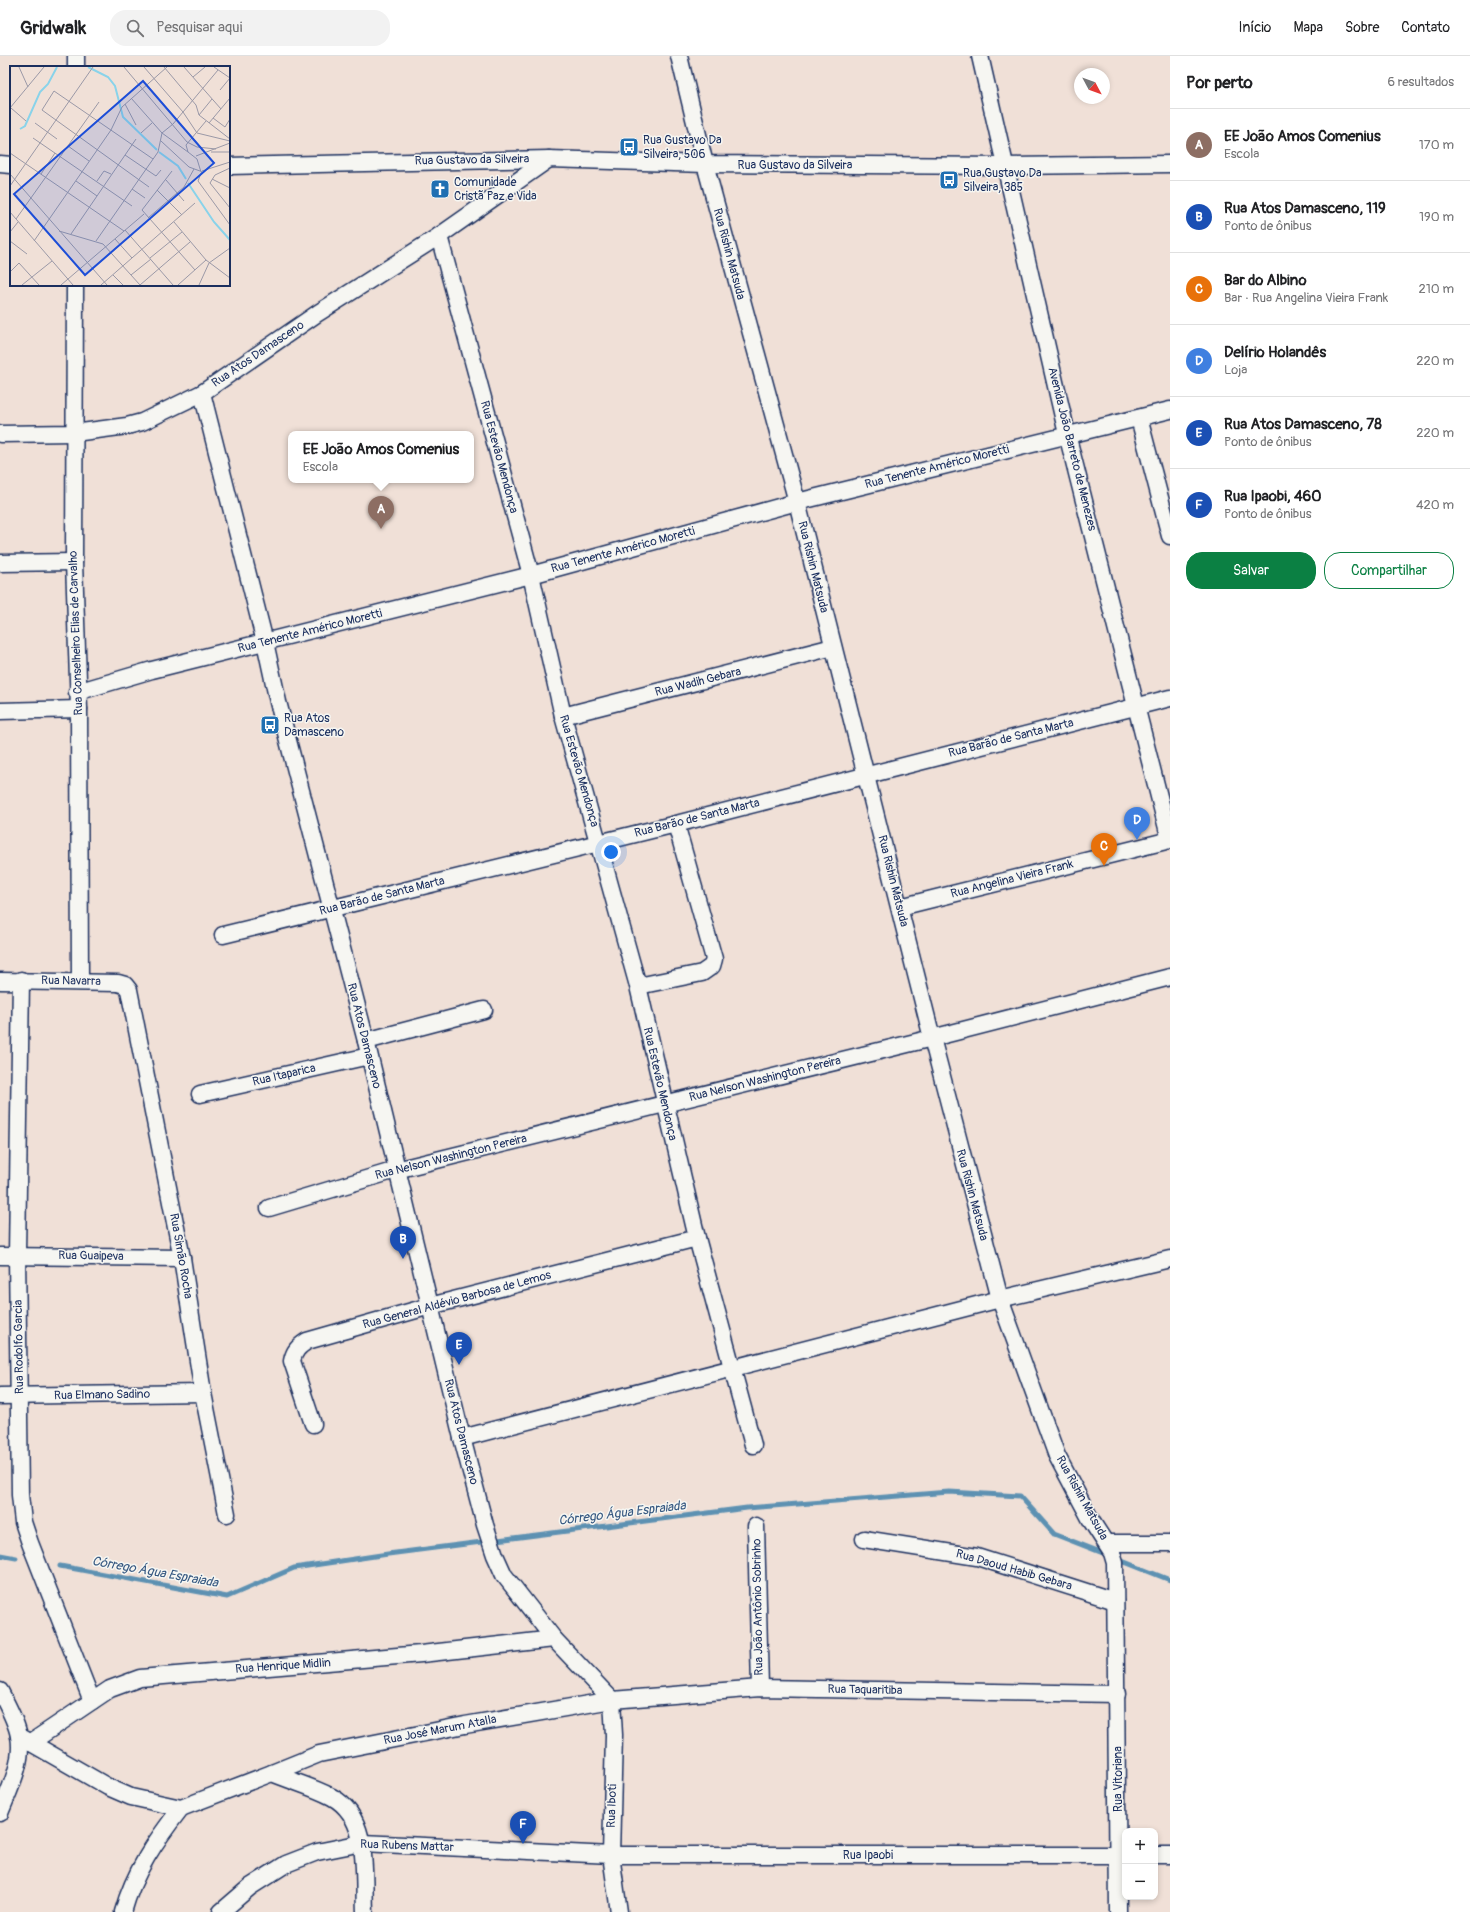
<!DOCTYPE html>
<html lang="pt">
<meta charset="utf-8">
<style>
:root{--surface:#fff;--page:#f2f2f2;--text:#202124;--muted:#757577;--line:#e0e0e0;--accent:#0b8043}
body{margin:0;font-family:Pangolin,sans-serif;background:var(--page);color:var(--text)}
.controls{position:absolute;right:12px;bottom:12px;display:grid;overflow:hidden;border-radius:8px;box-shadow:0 2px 6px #0003}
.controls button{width:36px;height:36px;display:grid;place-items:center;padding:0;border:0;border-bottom:1px solid var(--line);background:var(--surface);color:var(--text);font:20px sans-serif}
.compass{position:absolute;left:1074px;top:12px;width:36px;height:36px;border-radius:50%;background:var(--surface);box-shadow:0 2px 6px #0003;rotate:131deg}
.you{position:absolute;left:611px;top:796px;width:14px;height:14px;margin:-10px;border:3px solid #fff;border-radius:50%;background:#1a73e8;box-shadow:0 0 0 6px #1a73e833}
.badge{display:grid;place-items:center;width:26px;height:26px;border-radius:50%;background:var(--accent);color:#fff;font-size:13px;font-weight:700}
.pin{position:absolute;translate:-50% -33px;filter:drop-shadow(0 1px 2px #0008)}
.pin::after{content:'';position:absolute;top:21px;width:14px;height:12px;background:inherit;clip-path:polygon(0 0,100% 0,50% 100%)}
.popup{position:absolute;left:288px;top:375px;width:186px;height:52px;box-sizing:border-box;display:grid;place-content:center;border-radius:8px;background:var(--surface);filter:drop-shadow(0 1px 3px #0005);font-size:13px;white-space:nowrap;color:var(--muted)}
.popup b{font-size:15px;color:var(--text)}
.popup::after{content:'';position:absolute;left:50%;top:100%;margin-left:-8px;border:8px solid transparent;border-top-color:var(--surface)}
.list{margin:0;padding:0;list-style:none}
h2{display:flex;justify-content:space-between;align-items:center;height:52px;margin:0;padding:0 16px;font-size:17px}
h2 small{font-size:13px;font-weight:400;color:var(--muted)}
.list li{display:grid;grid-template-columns:26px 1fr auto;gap:12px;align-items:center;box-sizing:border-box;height:72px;padding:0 16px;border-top:1px solid var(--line)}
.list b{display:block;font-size:15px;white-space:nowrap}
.list p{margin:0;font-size:13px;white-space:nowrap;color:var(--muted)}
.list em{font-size:13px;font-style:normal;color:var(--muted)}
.actions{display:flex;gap:8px;padding:12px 16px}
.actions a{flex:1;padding:9px 0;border:1px solid var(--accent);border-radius:16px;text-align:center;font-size:14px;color:var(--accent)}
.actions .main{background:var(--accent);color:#fff}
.icon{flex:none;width:22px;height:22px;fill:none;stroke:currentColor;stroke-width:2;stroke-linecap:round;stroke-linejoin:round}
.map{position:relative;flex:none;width:1170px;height:1856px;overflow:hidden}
header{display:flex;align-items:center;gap:24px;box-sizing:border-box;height:56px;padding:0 20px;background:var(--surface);border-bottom:1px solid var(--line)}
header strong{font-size:19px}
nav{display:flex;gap:22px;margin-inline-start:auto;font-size:14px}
.search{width:280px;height:36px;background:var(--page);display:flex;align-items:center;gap:10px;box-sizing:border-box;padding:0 14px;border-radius:16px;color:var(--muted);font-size:15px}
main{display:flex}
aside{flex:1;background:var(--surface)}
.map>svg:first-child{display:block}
</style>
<header>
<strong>Gridwalk</strong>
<div class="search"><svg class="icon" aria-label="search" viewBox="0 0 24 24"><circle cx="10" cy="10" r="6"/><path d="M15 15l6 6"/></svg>Pesquisar aqui</div>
<nav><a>Início</a><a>Mapa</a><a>Sobre</a><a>Contato</a></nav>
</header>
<main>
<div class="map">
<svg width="1170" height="1856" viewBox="0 0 1170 1856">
<rect width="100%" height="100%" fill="#f0e0d7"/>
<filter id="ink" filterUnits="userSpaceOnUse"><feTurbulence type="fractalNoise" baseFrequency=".025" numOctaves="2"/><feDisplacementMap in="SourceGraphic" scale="8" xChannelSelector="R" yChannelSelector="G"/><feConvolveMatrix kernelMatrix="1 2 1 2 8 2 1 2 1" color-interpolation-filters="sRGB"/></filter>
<g filter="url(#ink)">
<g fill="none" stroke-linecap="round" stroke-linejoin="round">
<g stroke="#5d91b2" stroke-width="5">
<polyline points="0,1499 16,1502"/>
<polyline points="1117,1503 1170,1524"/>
<polyline points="60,1510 227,1541 294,1512 388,1498 747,1452 949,1436 1020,1440 1054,1478 1108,1499"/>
</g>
<g stroke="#1b2f5e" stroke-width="19">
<g id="street">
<polyline points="679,0 705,108 797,446 932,982 1000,1243 1057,1400 1092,1466 1112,1497 1115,1507 1118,1856"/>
<polyline points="980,0 1067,378 1170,784"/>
<polyline points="76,11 76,0"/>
<polyline points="0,108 11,109"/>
<polyline points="229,110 549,103 705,108 1004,110 1170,108"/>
<polyline points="439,180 531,519 563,660 638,930 697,1182 753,1389"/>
<polyline points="75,229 74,506 79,653 80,925"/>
<polyline points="202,337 265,586 278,646 366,985 462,1382 485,1469 495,1499 504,1519 554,1583 612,1644"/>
<polyline points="1139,362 1170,480"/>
<polyline points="0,378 74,377 127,370 142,366 202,337 318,257 439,180 549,103"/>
<polyline points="0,507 74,506"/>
<polyline points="77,636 152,614 531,519 797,446 1170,354"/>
<polyline points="0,655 79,653"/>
<polyline points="563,660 833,591"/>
<polyline points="900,851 1170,784"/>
<polyline points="223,879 676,768 1170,642"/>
<polyline points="21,924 17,1199 20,1439 23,1466 30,1487 92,1645"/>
<polyline points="0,925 118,927 125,929 129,934 182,1202 203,1337 227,1458"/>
<polyline points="638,930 702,917 712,910 714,903 676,768"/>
<polyline points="366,985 484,954"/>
<polyline points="200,1038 369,1000"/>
<polyline points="269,1152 396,1114 932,982 1170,921"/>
<polyline points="0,1200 182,1202"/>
<polyline points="0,1340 203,1337"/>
<path d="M313,1368L292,1305C294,1295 298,1291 307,1285L430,1250L697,1182"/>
<polyline points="462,1382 1000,1243 1170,1203"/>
<polyline points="756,1470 760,1632"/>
<polyline points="864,1483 977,1501 1115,1545"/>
<polyline points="1107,1487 1170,1487"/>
<path d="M0,1635C7,1649 16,1664 19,1680C24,1706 9,1734 0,1757"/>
<polyline points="612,1644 614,1679 611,1799 619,1856"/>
<path d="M19,1680L108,1731L131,1741L181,1752L272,1717C291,1725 313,1731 332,1741C371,1762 363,1819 365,1856"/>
<polyline points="30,1687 110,1633 140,1622 421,1598 554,1583"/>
<polyline points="272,1717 319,1698 465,1669 612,1644 760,1632 1117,1638"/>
<polyline points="1155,1799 1170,1799"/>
<path d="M123,1856C134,1816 156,1784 181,1752"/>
<polyline points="221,1856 250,1831 286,1808 317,1796 362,1787 611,1799 1125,1799"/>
</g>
</g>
<use href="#street" stroke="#f6f6f2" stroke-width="16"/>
</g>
</g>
<defs>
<g id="bus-square" transform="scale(1)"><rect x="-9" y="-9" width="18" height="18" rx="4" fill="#1f6fb2" stroke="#f6f6f2"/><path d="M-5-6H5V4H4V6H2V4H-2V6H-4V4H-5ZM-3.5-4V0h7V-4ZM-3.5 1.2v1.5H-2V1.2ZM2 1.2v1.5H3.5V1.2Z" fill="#fff"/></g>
<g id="church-square" transform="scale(1)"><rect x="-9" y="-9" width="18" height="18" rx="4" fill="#1f6fb2" stroke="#f6f6f2"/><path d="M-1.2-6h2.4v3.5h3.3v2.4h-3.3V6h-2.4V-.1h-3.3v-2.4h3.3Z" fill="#fff"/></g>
</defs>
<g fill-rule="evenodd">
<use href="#bus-square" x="629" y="91"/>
<use href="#bus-square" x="949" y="124"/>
<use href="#church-square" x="440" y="133"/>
<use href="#bus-square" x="270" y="669"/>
</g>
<g text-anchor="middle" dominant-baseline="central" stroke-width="3" stroke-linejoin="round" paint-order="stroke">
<g font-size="12" fill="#1b2f5e" stroke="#f6f6f2" text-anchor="start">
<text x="643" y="84">Rua Gustavo Da<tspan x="643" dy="14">Silveira, 506</tspan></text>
<text x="963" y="117">Rua Gustavo Da<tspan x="963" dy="14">Silveira, 385</tspan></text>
<text x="454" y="126">Comunidade<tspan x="454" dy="14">Cristã Paz e Vida</tspan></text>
<text x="284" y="662">Rua Atos<tspan x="284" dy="14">Damasceno</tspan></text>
</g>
<g font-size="12" fill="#1b2f5e" stroke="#f6f6f2">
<text transform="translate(472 104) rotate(-1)">Rua Gustavo da Silveira</text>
<text x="795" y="109">Rua Gustavo da Silveira</text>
<text transform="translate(729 198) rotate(75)">Rua Rishin Matsuda</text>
<text transform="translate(258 298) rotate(-34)">Rua Atos Damasceno</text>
<text transform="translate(1072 393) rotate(76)">Avenida João Barreto de Menezes</text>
<text transform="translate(499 401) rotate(75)">Rua Estevão Mendonça</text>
<text transform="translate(937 411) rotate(-14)">Rua Tenente Américo Moretti</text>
<text transform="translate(623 494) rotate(-15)">Rua Tenente Américo Moretti</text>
<text transform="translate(813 511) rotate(76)">Rua Rishin Matsuda</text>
<text transform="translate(310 575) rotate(-14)">Rua Tenente Américo Moretti</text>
<text transform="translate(76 577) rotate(-92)">Rua Conselheiro Elias de Carvalho</text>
<text transform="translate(698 626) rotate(-14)">Rua Wadih Gebara</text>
<text transform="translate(1011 682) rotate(-14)">Rua Barão de Santa Marta</text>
<text transform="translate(579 715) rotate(74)">Rua Estevão Mendonça</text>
<text transform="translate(697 762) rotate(-14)">Rua Barão de Santa Marta</text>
<text transform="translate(1012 823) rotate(-14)">Rua Angelina Vieira Frank</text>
<text transform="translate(893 825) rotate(76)">Rua Rishin Matsuda</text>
<text transform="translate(382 840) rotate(-14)">Rua Barão de Santa Marta</text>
<text transform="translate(71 925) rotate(1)">Rua Navarra</text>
<text transform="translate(364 980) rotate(76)">Rua Atos Damasceno</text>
<text transform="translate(284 1019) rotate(-13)">Rua Itaparica</text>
<text transform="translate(765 1023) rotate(-14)">Rua Nelson Washington Pereira</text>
<text transform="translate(660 1028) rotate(77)">Rua Estevão Mendonça</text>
<text transform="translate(451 1101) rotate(-14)">Rua Nelson Washington Pereira</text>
<text transform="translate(972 1139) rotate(75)">Rua Rishin Matsuda</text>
<text transform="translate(91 1200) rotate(1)">Rua Guaipeva</text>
<text transform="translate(181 1200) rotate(80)">Rua Simão Rocha</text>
<text transform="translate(457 1244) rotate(-15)">Rua General Aldévio Barbosa de Lemos</text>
<text transform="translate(19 1291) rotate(-91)">Rua Rodolfo Garcia</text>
<text transform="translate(102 1339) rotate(-1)">Rua Elmano Sadino</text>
<text transform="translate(461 1376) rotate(76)">Rua Atos Damasceno</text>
<text transform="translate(1082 1442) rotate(61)">Rua Rishin Matsuda</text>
<text transform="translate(1014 1514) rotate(16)">Rua Daoud Habib Gebara</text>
<text transform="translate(758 1551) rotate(-91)">Rua João Antônio Sobrinho</text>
<text transform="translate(283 1610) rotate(-4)">Rua Henrique Midlin</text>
<text transform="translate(865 1634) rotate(1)">Rua Taquaritiba</text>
<text transform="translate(440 1674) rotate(-11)">Rua José Marum Atalla</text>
<text transform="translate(1118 1723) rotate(-90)">Rua Vitoriana</text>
<text transform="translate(612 1750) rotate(-88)">Rua Iboti</text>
<text transform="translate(407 1790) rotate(2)">Rua Rubens Mattar</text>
<text x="868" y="1799">Rua Ipaobi</text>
</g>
<g font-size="13" font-style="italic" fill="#365881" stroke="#f6f6f2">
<text transform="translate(622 1457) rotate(-7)">Córrego Água Espraiada</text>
<text transform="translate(155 1516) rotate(10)">Córrego Água Espraiada</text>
</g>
</g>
<g transform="translate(10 10)">
<rect width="220" height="220" fill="#f0e0d7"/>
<path fill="none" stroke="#89d3ea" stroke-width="2" d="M78,1L98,11L105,20L113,51L147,84M10,63L15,60L30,26L38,18L47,1M149,86L168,100L176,113M178,117L204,156L220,174"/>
<path fill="none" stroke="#9b99a7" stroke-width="1" d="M9,1L18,21M114,1L177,76L187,81L206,83M134,1L173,46L187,67L220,75M154,1L186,39L189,49L220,73M174,1L211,43M204,1L220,12M183,11L195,1M210,24L220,12M121,32L152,67L178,86M115,38L126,59M0,42L34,1M1,42L16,55M189,49L202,33M203,52L215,61L220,53M25,57L47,73M199,57L220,32M131,67L142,57M152,67L163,58L208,4M23,72L122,140M151,75L179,101L190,105M58,80L79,95M201,86H220M0,87L114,165M115,89L146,110L151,104M186,90L220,77M220,96L192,105L188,115L220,159M220,102L205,109L200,117L220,142M162,105L132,144L185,204M191,106L187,93L178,86L176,79L196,55M0,108L97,219M31,108L45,87M202,113L220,122M156,114L174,135M66,115L87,130M87,115L94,105L101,108M0,120L83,1M139,121L32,44L44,25L143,93M122,123L135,132M147,124L172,149M0,146L63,219M138,152L174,121L184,103M6,153L89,36M164,156L196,194L220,212M115,164L163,219M49,165L93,178L130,219M0,166L8,156M61,168L126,73M105,173L122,192M0,175L17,188M24,175L101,64L112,41L157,1M86,175L148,86L152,67M140,192L172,166M199,197L220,182M0,206L9,197L29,219M103,209L113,219M121,209L141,193M12,219L42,195M51,219L134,148M91,219L185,137M130,219L180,176M168,219L196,194M189,219L199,197"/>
<path fill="#1d4ed8" fill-opacity="0.15" stroke="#1d4ed8" stroke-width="2" d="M133,15L204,97L75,209L4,128Z"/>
<rect width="220" height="220" fill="none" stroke="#1b2f5e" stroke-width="2"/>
</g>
</svg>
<div class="controls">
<button>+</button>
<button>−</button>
</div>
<svg class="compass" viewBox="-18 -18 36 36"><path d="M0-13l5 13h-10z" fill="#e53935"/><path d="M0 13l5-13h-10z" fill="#757577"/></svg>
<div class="you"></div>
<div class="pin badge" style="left:381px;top:473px;background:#8d6e63">A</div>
<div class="popup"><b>EE João Amos Comenius</b>Escola</div>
<div class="pin badge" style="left:403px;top:1203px;background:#1a4fb4">B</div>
<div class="pin badge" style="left:1104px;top:810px;background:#e8710a">C</div>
<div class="pin badge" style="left:1137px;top:784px;background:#3f7fe0">D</div>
<div class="pin badge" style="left:459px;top:1309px;background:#1a4fb4">E</div>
<div class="pin badge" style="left:523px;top:1788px;background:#1a4fb4">F</div>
</div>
<aside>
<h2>Por perto<small>6 resultados</small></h2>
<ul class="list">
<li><span class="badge" style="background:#8d6e63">A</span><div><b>EE João Amos Comenius</b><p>Escola</p></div><em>170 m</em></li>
<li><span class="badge" style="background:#1a4fb4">B</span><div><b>Rua Atos Damasceno, 119</b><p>Ponto de ônibus</p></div><em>190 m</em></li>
<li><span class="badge" style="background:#e8710a">C</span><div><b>Bar do Albino</b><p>Bar · Rua Angelina Vieira Frank</p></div><em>210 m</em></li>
<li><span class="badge" style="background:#3f7fe0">D</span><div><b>Delírio Holandês</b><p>Loja</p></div><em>220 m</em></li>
<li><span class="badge" style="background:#1a4fb4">E</span><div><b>Rua Atos Damasceno, 78</b><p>Ponto de ônibus</p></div><em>220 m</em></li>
<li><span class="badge" style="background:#1a4fb4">F</span><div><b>Rua Ipaobi, 460</b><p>Ponto de ônibus</p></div><em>420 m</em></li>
</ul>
<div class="actions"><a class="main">Salvar</a><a>Compartilhar</a></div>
</aside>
</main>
